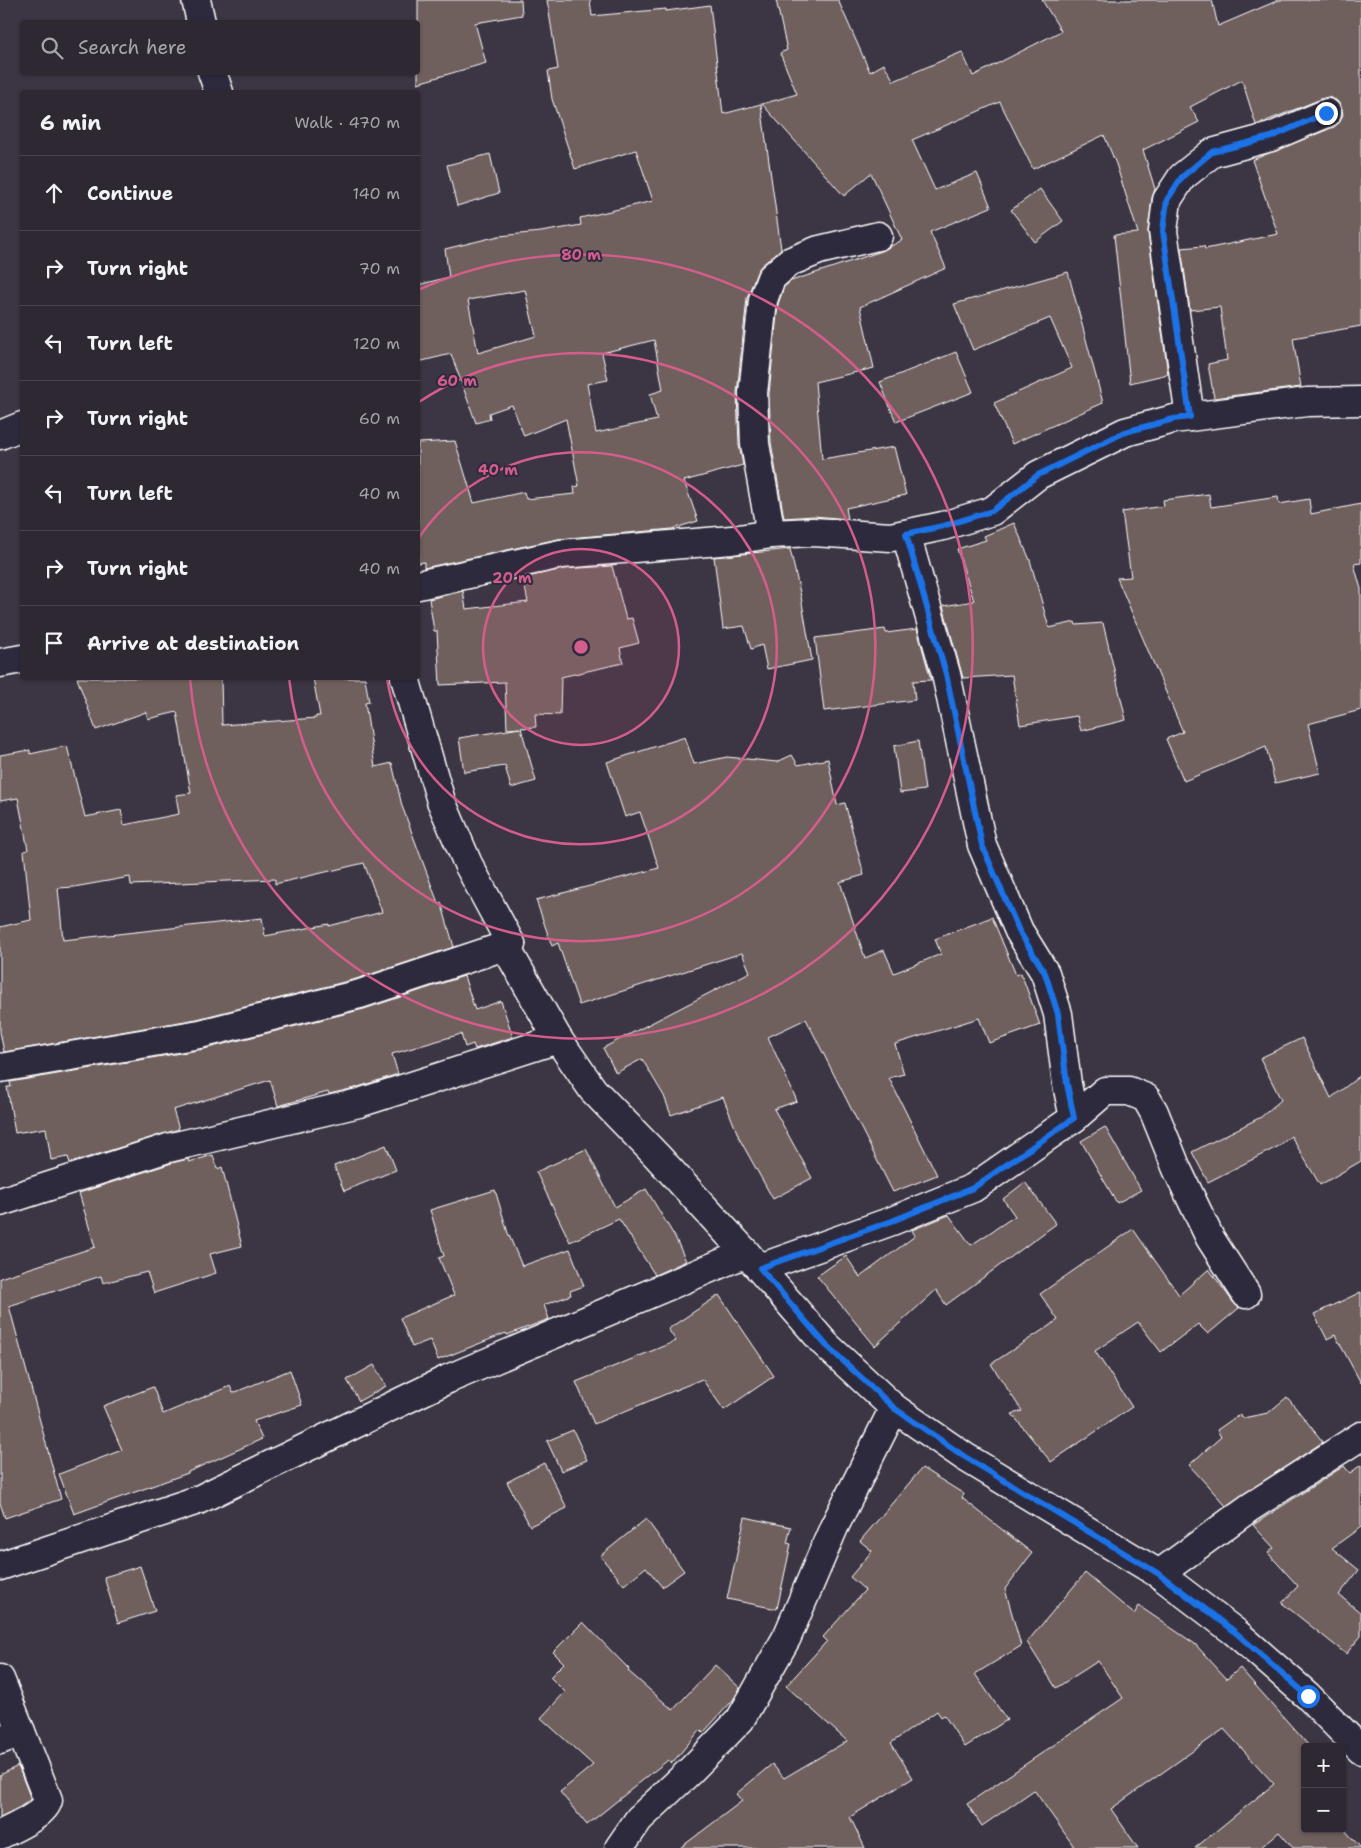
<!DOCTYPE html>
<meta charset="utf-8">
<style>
:root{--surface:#2d2832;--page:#35303a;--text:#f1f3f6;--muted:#a7a6ac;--line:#48444d}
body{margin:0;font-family:"Shantell Sans",sans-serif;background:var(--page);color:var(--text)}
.controls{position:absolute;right:15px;bottom:15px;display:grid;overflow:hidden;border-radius:5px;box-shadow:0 1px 4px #0004}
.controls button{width:45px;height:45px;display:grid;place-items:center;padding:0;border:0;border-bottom:1px solid var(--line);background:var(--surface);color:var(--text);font:25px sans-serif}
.stop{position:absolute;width:15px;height:15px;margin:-11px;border:4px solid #1a73e8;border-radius:50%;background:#fff}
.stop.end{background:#1a73e8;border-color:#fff;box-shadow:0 1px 5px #0008}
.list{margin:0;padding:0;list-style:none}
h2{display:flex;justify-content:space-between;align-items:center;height:65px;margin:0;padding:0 20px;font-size:21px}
h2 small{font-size:16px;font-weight:400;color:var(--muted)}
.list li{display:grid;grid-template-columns:32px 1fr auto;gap:15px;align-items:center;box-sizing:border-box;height:75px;padding:0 20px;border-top:1px solid var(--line)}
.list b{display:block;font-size:19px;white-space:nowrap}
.list em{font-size:16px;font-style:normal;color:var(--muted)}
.icon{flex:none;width:28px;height:28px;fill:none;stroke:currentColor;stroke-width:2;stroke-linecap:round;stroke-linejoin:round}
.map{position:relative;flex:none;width:1361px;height:1848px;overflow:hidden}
.search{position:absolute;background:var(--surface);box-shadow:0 1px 4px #0004;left:20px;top:20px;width:400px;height:55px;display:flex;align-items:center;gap:12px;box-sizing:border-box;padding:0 18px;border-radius:5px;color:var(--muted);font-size:19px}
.panel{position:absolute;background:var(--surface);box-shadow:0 1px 4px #0004;left:20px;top:90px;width:400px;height:590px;border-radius:5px}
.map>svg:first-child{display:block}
</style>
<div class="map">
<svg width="1361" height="1848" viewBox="0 0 1361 1848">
<rect width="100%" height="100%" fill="#3c3543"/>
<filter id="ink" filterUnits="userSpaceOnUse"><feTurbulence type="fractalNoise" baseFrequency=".02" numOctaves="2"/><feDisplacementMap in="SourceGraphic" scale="10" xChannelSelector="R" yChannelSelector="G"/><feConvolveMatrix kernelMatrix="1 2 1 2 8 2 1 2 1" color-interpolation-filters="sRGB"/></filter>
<g filter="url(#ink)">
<g fill="#6f615d" stroke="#fff" fill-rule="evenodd">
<polygon points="418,0 521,0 522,15 475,23 486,63 418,83"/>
<path d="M547,0H590L592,16L666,9V11L710,5L723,114L761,104L781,249L761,266L757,272L747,298L737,393L739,445L743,465L684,481L698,521L672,529L558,539L424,568V562L418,563V443L455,441L474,503L524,492L526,499L575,494L574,487L579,486L566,419L524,436L512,405L489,413L490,419L476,423L451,354L418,362V285L449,277L445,249L499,236L541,232L581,225L580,218L653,201L636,150L575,169L552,99L548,71L558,69ZM525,290L536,336L478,353L468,300ZM654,340L663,390L650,394L657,420L596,433L587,384L608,380L602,353Z"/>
<polygon points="776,0 838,0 870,72 884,64 894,81 962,52 973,76 1061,31 1042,0 1212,0 1218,26 1279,0 1361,0 1361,326 1293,338 1301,387 1214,398 1208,364 1227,360 1220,307 1190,310 1181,248 1204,246 1205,249 1278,234 1252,160 1334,127 1340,122 1343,114 1341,106 1336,100 1328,97 1321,99 1256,125 1242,80 1190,107 1199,122 1143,150 1155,189 1152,198 1148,233 1168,374 1130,383 1114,235 1138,233 1116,164 1104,135 1033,169 1000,102 912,140 935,190 977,173 991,207 930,232 946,268 860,307 874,368 815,382 822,459 894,447 906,495 846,508 848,519 814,516 784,518 771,442 769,394 778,304 784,287 791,281 882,251 902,240 871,173 844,196 762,104 797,94 780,53 787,50"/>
<polygon points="490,154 499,193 457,206 447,165"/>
<polygon points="1040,189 1063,221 1035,242 1011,210"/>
<polygon points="1068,272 1103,403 1012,444 994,403 1072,368 1050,318 973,350 954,304"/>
<polygon points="956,352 973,392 896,422 880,382"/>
<polygon points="1209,494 1211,507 1278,497 1279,504 1309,499 1311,514 1361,504 1361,563 1354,564 1361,589 1361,710 1308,724 1320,773 1275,783 1266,747 1184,781 1166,739 1183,732 1117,578 1131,577 1122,512 1164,506 1163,500"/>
<polygon points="1014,523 1030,560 1049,628 1075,622 1076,625 1103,623 1126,720 1081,731 1077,716 1020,725 1012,675 963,678 943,606 974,601 957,549 986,540 984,536"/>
<polygon points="790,549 801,597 812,660 767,669 762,645 751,649 744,626 723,629 714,557"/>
<polygon points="612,566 626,619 632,618 639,643 620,648 623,663 561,677 560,715 535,714 536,727 521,728 536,781 511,788 505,766 464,772 459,738 520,728 507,729 505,682 440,685 437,631 434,631 429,599 463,591 466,609 528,602 523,578 563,569"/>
<polygon points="885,629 886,633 917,629 931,680 913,681 915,700 824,711 815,638"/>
<path d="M77,678H221L222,725L316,718V716H320L313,678H365L369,702L365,703L375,767L392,763L402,806L438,903L441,902L454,947L356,979L197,1019L4,1052L0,1032V927L31,920L24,851L28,850L18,798L0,801V755L30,750V754L67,746L85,817L121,810L124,825L179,814L176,795L191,793L177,712L148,719L146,712L96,730ZM364,863L382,912L329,926V924L265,936L262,918L63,940L58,888L74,887L130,877L131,885L275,879V884Z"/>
<polygon points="685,737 694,764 727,757 777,762 792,755 798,765 828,759 837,805 845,803 864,875 840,882 865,958 884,950 894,973 941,954 935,939 992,917 1016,975 1021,973 1040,1025 989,1043 979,1018 895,1044 904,1074 889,1078 937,1175 893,1192 806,1019 768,1037 797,1101 774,1109 812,1178 773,1199 740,1140 723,1097 671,1115 664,1096 642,1059 616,1073 603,1048 750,972 742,953 579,1005 558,943 552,946 536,900 659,868 640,812 625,817 607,762"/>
<polygon points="918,741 925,790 900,793 894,746"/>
<polygon points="464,976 475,1010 501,1001 513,1037 475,1049 473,1044 465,1047 461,1034 392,1054 398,1074 355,1088 329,1094 328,1092 278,1106 270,1080 173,1110 179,1129 70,1163 68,1157 51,1160 46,1128 15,1133 7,1087 11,1087 10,1082 204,1049 364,1009"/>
<polygon points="1302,1038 1331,1098 1361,1075 1361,1161 1320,1185 1291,1136 1279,1146 1208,1182 1192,1152 1261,1117 1281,1100 1260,1058"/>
<polygon points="1105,1127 1141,1190 1117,1203 1081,1141"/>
<polygon points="386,1145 396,1170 344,1191 334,1166"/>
<polygon points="586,1149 615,1207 646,1189 675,1237 686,1261 655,1275 619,1219 570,1242 536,1172"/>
<polygon points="213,1155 217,1169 222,1167 242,1246 210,1254 216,1273 154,1293 147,1272 103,1283 101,1276 9,1306 61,1499 5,1518 0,1503 0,1278 95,1247 79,1193 172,1163 188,1159 189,1162"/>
<polygon points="1025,1182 1056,1224 946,1305 936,1290 875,1346 817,1276 846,1256 860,1277 915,1236 912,1230 949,1215 971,1245 1015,1216 1003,1199"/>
<polygon points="495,1190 508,1233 522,1266 570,1249 584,1286 570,1291 571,1295 544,1305 549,1319 507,1335 506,1333 438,1360 430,1340 412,1347 400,1318 454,1295 439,1258 444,1256 430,1210"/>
<polygon points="1133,1229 1179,1295 1209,1269 1233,1302 1239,1308 1208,1334 1198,1324 1161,1352 1138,1322 1095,1351 1132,1407 1051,1462 1012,1414 1022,1411 991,1364 1058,1320 1040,1294"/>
<polygon points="1361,1292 1361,1383 1335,1335 1327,1339 1314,1314"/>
<polygon points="719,1295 774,1376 724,1410 702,1379 594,1424 576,1382 676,1341 668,1329"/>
<polygon points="374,1365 386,1386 359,1401 347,1380"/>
<polygon points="290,1370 302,1405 254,1421 262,1439 188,1472 188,1473 74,1514 59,1474 122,1450 103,1406 153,1387 163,1414 230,1386 233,1393"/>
<polygon points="1287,1397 1323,1442 1226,1506 1189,1465 1221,1437 1217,1430 1240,1414 1243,1418 1268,1413"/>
<polygon points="573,1430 587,1460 561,1471 547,1441"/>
<polygon points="544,1463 567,1508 530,1526 507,1482"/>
<polygon points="1361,1465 1361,1527 1332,1548 1359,1570 1339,1595 1361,1613 1361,1636 1346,1654 1282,1603 1298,1586 1268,1553 1274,1548 1253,1525 1344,1466 1350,1473"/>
<polygon points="922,1468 964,1494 962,1498 1032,1553 1005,1589 1021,1646 975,1674 1007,1720 965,1747 944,1715 941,1717 937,1711 891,1743 913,1778 850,1817 865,1848 680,1848 742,1801 736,1794 772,1764 784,1778 847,1741 786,1686 827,1641 823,1637 865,1590 850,1577 872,1551 860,1541"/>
<polygon points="745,1517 791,1527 787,1543 791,1544 777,1609 727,1599"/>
<polygon points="646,1519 684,1571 662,1587 646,1567 624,1585 600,1556"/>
<polygon points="140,1566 155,1611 118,1623 104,1577"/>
<polygon points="1085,1573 1134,1614 1139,1606 1195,1644 1227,1679 1240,1668 1310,1747 1305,1747 1305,1829 1342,1829 1342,1827 1361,1848 1293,1848 1279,1832 1260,1848 1195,1848 1274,1784 1224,1729 1111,1809 1138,1848 1075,1848 1034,1790 982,1826 967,1804 1123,1698 1098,1661 1056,1688 1027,1642"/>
<polygon points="583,1622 629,1669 628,1671 673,1710 715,1665 740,1688 733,1700 703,1733 700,1730 672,1763 668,1760 587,1825 560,1792 593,1765 541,1718 565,1692 550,1677 564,1663 553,1652"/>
<polygon points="18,1766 31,1799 20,1807 0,1817 0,1775"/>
</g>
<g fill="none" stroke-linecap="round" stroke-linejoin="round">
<g stroke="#fff" stroke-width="31">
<g id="street">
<polyline points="196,0 201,22"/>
<polyline points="212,72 219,92"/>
<polyline points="1190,417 1163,231 1167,200 1182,177 1212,153 1271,137 1327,113"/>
<polyline points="0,435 22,426"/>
<polyline points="771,534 755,444 753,393 763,300 771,278 789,262 819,250 878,236"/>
<polyline points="418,585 561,554 732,540 771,534 813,532 891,537 943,526 992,511 1038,475 1125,432 1174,419 1307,402 1361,401"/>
<polyline points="0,663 22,659"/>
<polyline points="405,678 441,801 468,864 511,944 508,951 558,1039 593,1090 657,1156 746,1253 825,1344 894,1408 965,1457 1159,1574 1235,1632 1308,1696 1361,1750"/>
<polyline points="0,1068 200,1034 360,994 511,944"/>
<polyline points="1074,1118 1105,1091 1129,1091 1146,1098 1154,1112 1177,1169 1210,1238 1246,1294"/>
<polyline points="0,1202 168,1148 359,1103 558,1039"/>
<polyline points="760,1268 892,1221 973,1188 1074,1118 1067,1084 1058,1014 1045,973 1019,931 982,845 946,674 906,534"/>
<polyline points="0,1566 198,1500 448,1379 746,1253"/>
<polyline points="1159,1574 1249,1508 1361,1436"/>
<path d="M0,1679L48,1800C45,1815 13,1828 0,1835"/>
<polyline points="0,1740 21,1732"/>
<polyline points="619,1848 639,1819 690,1771 740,1720 787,1637 834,1527 894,1408"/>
</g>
</g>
<use href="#street" stroke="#2f2a3d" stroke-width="28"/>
</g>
</g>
<g fill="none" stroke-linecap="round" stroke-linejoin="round" filter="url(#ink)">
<polyline stroke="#1a73e8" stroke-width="6" points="1308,1696 1235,1632 1159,1574 965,1457 894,1408 825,1344 760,1268 892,1221 973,1188 1074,1118 1067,1084 1058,1014 1045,973 1019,931 982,845 946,674 906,534 943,526 992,511 1038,475 1125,432 1174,419 1190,417 1163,231 1167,200 1182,177 1212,152 1271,137 1326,113"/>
</g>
<circle cx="581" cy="647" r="98" fill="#d45d8c" fill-opacity=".12"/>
<g fill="none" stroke="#d45d8c" stroke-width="2.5">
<circle cx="581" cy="647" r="98"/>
<path d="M418 539A196 196 0 1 1 387 678"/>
<path d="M419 402A294 294 0 1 1 289 678"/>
<path d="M418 290A392 392 0 1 1 190 678"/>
</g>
<circle cx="581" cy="647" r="8" fill="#d45d8c" stroke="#2f2a3d" stroke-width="2.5"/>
<g font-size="15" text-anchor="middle" font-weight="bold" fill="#d45d8c" stroke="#2f2a3d" stroke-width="4" stroke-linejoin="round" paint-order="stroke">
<text x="581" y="260">80 m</text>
<text x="457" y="386">60 m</text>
<text x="498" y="475">40 m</text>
<text x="512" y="583">20 m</text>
</g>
</svg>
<div class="controls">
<button>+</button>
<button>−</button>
</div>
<div class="stop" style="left:1308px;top:1696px"></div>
<div class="stop end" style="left:1326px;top:113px"></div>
<div class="search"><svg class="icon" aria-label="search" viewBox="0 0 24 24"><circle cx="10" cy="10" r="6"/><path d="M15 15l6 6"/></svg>Search here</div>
<section class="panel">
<h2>6 min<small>Walk · 470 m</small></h2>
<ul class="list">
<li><svg class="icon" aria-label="ahead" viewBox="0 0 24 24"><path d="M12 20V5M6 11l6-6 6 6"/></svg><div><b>Continue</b></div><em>140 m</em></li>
<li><svg class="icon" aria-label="right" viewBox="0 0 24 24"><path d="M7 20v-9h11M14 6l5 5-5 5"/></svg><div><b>Turn right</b></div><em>70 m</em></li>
<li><svg class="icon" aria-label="left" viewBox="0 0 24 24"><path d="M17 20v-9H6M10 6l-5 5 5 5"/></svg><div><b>Turn left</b></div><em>120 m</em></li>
<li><svg class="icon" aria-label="right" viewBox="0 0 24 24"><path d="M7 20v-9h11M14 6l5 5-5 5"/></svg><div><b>Turn right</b></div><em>60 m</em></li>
<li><svg class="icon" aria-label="left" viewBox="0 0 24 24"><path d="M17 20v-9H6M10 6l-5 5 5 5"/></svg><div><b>Turn left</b></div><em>40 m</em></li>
<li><svg class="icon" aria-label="right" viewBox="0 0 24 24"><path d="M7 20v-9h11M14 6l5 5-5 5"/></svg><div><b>Turn right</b></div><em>40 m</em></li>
<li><svg class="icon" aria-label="arrive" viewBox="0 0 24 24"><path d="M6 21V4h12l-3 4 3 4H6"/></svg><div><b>Arrive at destination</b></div></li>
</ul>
</section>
</div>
